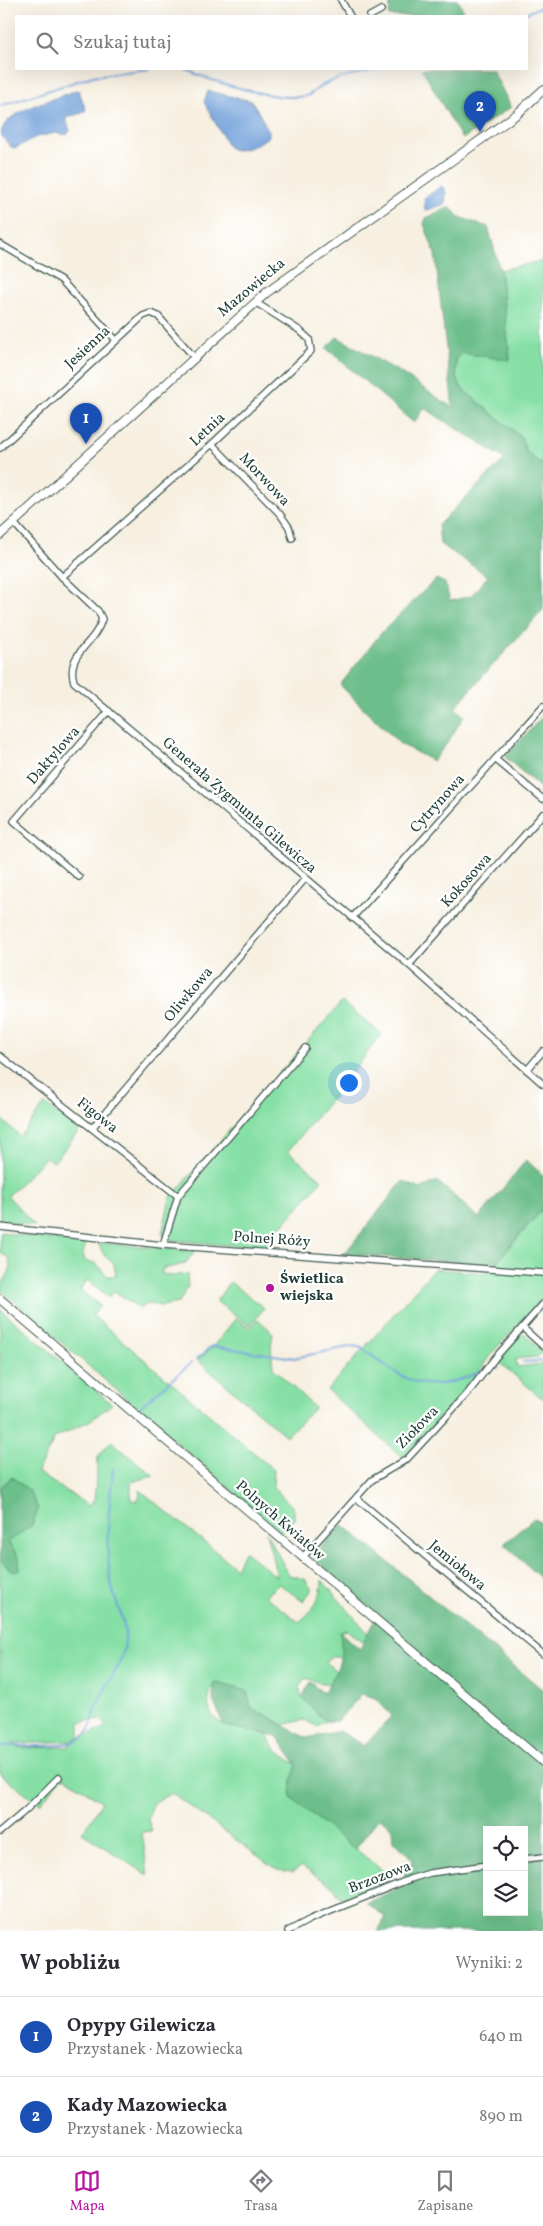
<!DOCTYPE html>
<html lang="pl">
<meta charset="utf-8">
<style>
:root{--surface:#fff;--page:#f2f2f3;--text:#2b2b33;--muted:#7c7c81;--line:#e1e1e2;--accent:#b5179e}
body{margin:0;font-family:Vollkorn,serif;background:var(--page);color:var(--text)}
.controls{position:absolute;right:15px;bottom:15px;display:grid;overflow:hidden;border-radius:0px;box-shadow:0 5px 20px #0002}
.controls button{width:45px;height:45px;display:grid;place-items:center;padding:0;border:0;border-bottom:1px solid var(--line);background:var(--surface);color:var(--text);font:25px sans-serif}
.you{position:absolute;left:348px;top:1082px;width:18px;height:18px;margin:-12px;border:4px solid #fff;border-radius:50%;background:#1a73e8;box-shadow:0 0 0 8px #1a73e833}
.badge{display:grid;place-items:center;width:32px;height:32px;border-radius:50%;background:var(--accent);color:#fff;font-size:16px;font-weight:700}
.pin{position:absolute;translate:-50% -41px;filter:drop-shadow(0 1px 2px #0008)}
.pin::after{content:'';position:absolute;top:26px;width:18px;height:15px;background:inherit;clip-path:polygon(0 0,100% 0,50% 100%)}
.list{margin:0;padding:0;list-style:none}
h2{display:flex;justify-content:space-between;align-items:center;height:65px;margin:0;padding:0 20px;font-size:21px}
h2 small{font-size:16px;font-weight:400;color:var(--muted)}
.list li{display:grid;grid-template-columns:32px 1fr auto;gap:15px;align-items:center;box-sizing:border-box;height:80px;padding:0 20px;border-top:1px solid var(--line)}
.list b{display:block;font-size:19px;white-space:nowrap}
.list p{margin:0;font-size:16px;white-space:nowrap;color:var(--muted)}
.list em{font-size:16px;font-style:normal;color:var(--muted)}
.icon{flex:none;width:28px;height:28px;fill:none;stroke:currentColor;stroke-width:2;stroke-linecap:round;stroke-linejoin:round}
.map{position:relative;flex:none;width:543px;height:1931px;overflow:hidden}
.search{position:absolute;background:var(--surface);box-shadow:0 5px 20px #0002;left:15px;right:15px;top:15px;height:55px;display:flex;align-items:center;gap:12px;box-sizing:border-box;padding:0 18px;border-radius:0px;color:var(--muted);font-size:19px}
.sheet{height:225px;background:var(--surface)}
nav{display:flex;justify-content:space-around;align-items:center;box-sizing:border-box;height:70px;border-top:1px solid var(--line);background:var(--surface);font-size:14px;color:var(--muted)}
nav a{display:grid;justify-items:center;gap:2px}
nav .on{color:var(--accent)}
.map>svg:first-child{display:block}
</style>
<div class="map">
<svg width="543" height="1931" viewBox="0 0 543 1931">
<rect width="100%" height="100%" fill="#fff"/>
<filter id="ink" filterUnits="userSpaceOnUse"><feTurbulence type="fractalNoise" baseFrequency=".02" numOctaves="2"/><feDisplacementMap in="SourceGraphic" scale="10" xChannelSelector="R" yChannelSelector="G"/><feConvolveMatrix kernelMatrix="1 2 1 2 8 2 1 2 1" color-interpolation-filters="sRGB"/></filter>
<filter id="wash" filterUnits="userSpaceOnUse"><feTurbulence type="fractalNoise" baseFrequency=".0096" numOctaves="4" result="noise"/><feDisplacementMap in="SourceGraphic" scale="20" xChannelSelector="R" yChannelSelector="G"/><feGaussianBlur stdDeviation="1.12" result="paint"/><feColorMatrix in="noise" values="0 0 0 0 0 0 0 0 0 0 0 0 0 0 0 0 0 1.4 0 .05"/><feComposite in="paint" operator="in"/></filter>
<g filter="url(#wash)">
<rect width="100%" height="100%" fill="#f7f0e1"/>
<g fill="#86e0a5" stroke="#528e6c" fill-rule="evenodd">
<polygon points="543,261 543,465 526,452 521,437 462,389 456,376 456,360 462,353 510,359 500,270"/>
<polygon points="342,1002 381,1034 341,1088 288,1151 322,1180 263,1248 170,1240 162,1234 170,1198"/>
<polygon points="45,1104 79,1131 54,1162 46,1157 8,1196 35,1226 0,1221 0,1118 20,1136"/>
<polygon points="543,1208 543,1298 491,1354 467,1389 403,1458 327,1390 434,1269 488,1273"/>
<polygon points="0,1232 86,1244 83,1253 85,1261 96,1263 107,1276 116,1276 114,1264 104,1255 98,1243 195,1251 185,1264 162,1269 162,1274 173,1276 187,1274 188,1287 179,1303 162,1306 148,1304 139,1308 114,1291 109,1297 87,1280 80,1290 100,1306 92,1315 274,1470 273,1487 294,1508 294,1519 281,1533 0,1289 10,1270 9,1258 0,1253"/>
<polygon points="230,1282 264,1308 250,1326 216,1301"/>
<path d="M0,1309L112,1404L91,1420L55,1438L37,1472L89,1506L94,1500L98,1457L111,1441L154,1476L131,1482V1501L139,1500L140,1490L236,1568L244,1551L277,1577L266,1532L289,1575L305,1579L312,1590L303,1601L279,1584L265,1596L299,1622C313,1611 322,1598 322,1580L368,1633L364,1642L347,1630L340,1632L342,1650L341,1657H329L326,1662L337,1672L330,1683H321L305,1678L299,1687L302,1698L325,1721L317,1726L303,1720L283,1725L264,1714L252,1710L215,1682C195,1717 225,1733 256,1726L266,1734L277,1751L297,1765L292,1779L291,1798L392,1878L341,1898L334,1887L301,1866L293,1872L277,1870L172,1793L153,1803L148,1820L152,1831L142,1832L148,1875L82,1833L102,1802L67,1778H62L40,1804L0,1774V1560L13,1572L19,1558L8,1542L32,1525L12,1477L0,1488ZM102,1719L106,1727L73,1740L80,1735V1722ZM71,1741L69,1747L18,1748L13,1744Z"/>
<polygon points="236,1318 250,1329 258,1319 273,1333 271,1346 273,1368 315,1408 286,1436 197,1360 212,1348"/>
<polygon points="523,1332 543,1352 537,1357 516,1359 517,1367 543,1364 543,1399 496,1360"/>
</g>
<g fill="#6cbe8a" stroke="#467e5f" fill-rule="evenodd">
<polygon points="397,0 458,0 466,16 389,16 390,4"/>
<polygon points="422,69 492,69 511,107 462,139"/>
<polygon points="450,207 459,217 488,227 500,270 510,360 462,353 456,360 456,376 462,389 521,437 526,452 543,465 543,610 455,707 464,716 448,742 433,761 400,744 340,685 382,632 436,579 445,583 450,601 471,596 488,576 440,544 438,525 505,459 424,408 414,423 326,348 337,337 398,371 453,408 435,254 424,224 426,218"/>
<polygon points="543,716 543,790 505,757"/>
<polygon points="526,1160 543,1175 543,1208 496,1262 483,1264 344,1254 403,1181 420,1189 437,1181 479,1218"/>
<polygon points="12,1477 29,1490 38,1509 32,1525 8,1542 19,1558 20,1570 13,1572 0,1560 0,1488"/>
<polygon points="534,1518 543,1524 543,1580 504,1544"/>
<path d="M342,1524L543,1690V1931H378L386,1917L366,1903L408,1884L404,1873L413,1860L394,1841L393,1828L379,1818L355,1849L291,1798L292,1779L297,1765L277,1736L224,1726L213,1700L214,1682L247,1691L252,1710L264,1714L306,1738L340,1731L364,1746L392,1716L375,1698L362,1694L337,1721H325L302,1698L310,1682L323,1693C338,1671 344,1659 340,1632L360,1649L377,1616L312,1557ZM487,1830H524V1912H487Z"/>
</g>
<g fill="#71a0da" stroke="#486e87">
<path d="M76,90L79,91L86,110L83,113L67,117L66,120L70,130L67,135L56,133L36,137L16,148L11,147L1,135C1,110 58,99 76,90Z"/>
<path d="M208,91L252,101L269,131V136C259,144 242,154 229,148L204,102Z"/>
<polygon points="442,186 446,192 445,204 425,211 424,198"/>
</g>
<g fill="none" stroke-linecap="round" stroke-linejoin="round">
<g stroke="#71a0da" stroke-width="2">
<polyline points="519,16 543,6"/>
<path d="M184,69C210,81 277,102 306,96C313,94 318,87 325,84C341,76 362,73 380,69"/>
<polyline points="0,106 93,76 149,69"/>
<path d="M197,1359L212,1346L294,1358L353,1346L362,1348C408,1383 424,1397 482,1371"/>
<polyline points="523,1362 543,1361"/>
<polyline points="493,1367 498,1367"/>
<polyline points="140,1407 191,1363"/>
<path d="M0,1746C21,1745 61,1749 79,1740C93,1733 93,1713 99,1701C109,1679 127,1659 125,1634C125,1618 115,1603 112,1587C104,1549 109,1508 113,1469"/>
</g>
</g>
</g>
<g filter="url(#ink)">
<g fill="none" stroke-linecap="round" stroke-linejoin="round">
<g stroke="#3f584e" stroke-width="8">
<g id="minor">
<polyline points="341,0 350,16"/>
<polyline points="370,16 381,10"/>
<polyline points="0,244 61,280 116,340"/>
<polyline points="212,444 280,514 289,527 292,538"/>
<polyline points="0,448 143,316 151,313 158,316 194,357"/>
<path d="M13,522L62,577L98,611L102,619C95,645 65,653 74,682L409,965L543,1084"/>
<polyline points="62,577 212,444 311,351 309,339 299,330 255,302"/>
<polyline points="495,759 543,799"/>
<polyline points="79,877 14,821 109,711"/>
<polyline points="352,918 543,706"/>
<polyline points="409,965 543,814"/>
<polyline points="0,1056 178,1196"/>
<polyline points="527,1070 543,1051"/>
<polyline points="92,1128 305,879"/>
<polyline points="0,1227 163,1245 543,1273"/>
<polyline points="163,1245 178,1196 305,1048"/>
<polyline points="523,1328 543,1346"/>
<polyline points="356,1498 543,1654"/>
<polyline points="302,1558 372,1480 407,1459 468,1393 495,1358 543,1304"/>
<polyline points="0,1832 26,1810 59,1777"/>
<polyline points="524,1859 543,1857"/>
<polyline points="288,1931 311,1919 410,1879 430,1873 487,1865"/>
</g>
</g>
<g stroke="#3f584e" stroke-width="10">
<g id="tertiary">
<polyline points="0,535 266,293 517,114 543,90"/>
<polyline points="0,1299 543,1762"/>
</g>
</g>
<use href="#minor" stroke="#fff" stroke-width="5.5"/>
<use href="#tertiary" stroke="#fff" stroke-width="8"/>
</g>
</g>
<circle fill="#b5179e" stroke="#fff" stroke-width="2" cx="270" cy="1288" r="5"/>
<g text-anchor="middle" dominant-baseline="central" stroke-width="4.5" stroke-linejoin="round" paint-order="stroke">
<g font-size="15" fill="#1f3d34" stroke="#fff">
<text transform="translate(252 288) rotate(-40)">Mazowiecka</text>
<text transform="translate(88 348) rotate(-43)">Jesienna</text>
<text transform="translate(208 430) rotate(-43)">Letnia</text>
<text transform="translate(264 480) rotate(47)">Morwowa</text>
<text transform="translate(54 756) rotate(-49)">Daktylowa</text>
<text transform="translate(438 804) rotate(-48)">Cytrynowa</text>
<text transform="translate(239 806) rotate(41)">Generała Zygmunta Gilewicza</text>
<text transform="translate(467 881) rotate(-48)">Kokosowa</text>
<text transform="translate(189 995) rotate(-50)">Oliwkowa</text>
<text transform="translate(97 1116) rotate(38)">Figowa</text>
<text transform="translate(272 1240) rotate(4)">Polnej Róży</text>
<text transform="translate(418 1428) rotate(-46)">Ziołowa</text>
<text transform="translate(280 1521) rotate(41)">Polnych Kwiatów</text>
<text transform="translate(457 1566) rotate(40)">Jemiołowa</text>
<text transform="translate(380 1878) rotate(-21)">Brzozowa</text>
</g>
<g font-size="15" font-weight="bold" fill="#1f3d34" stroke="#fff" text-anchor="start">
<text x="280" y="1279">Świetlica<tspan x="280" dy="17">wiejska</tspan></text>
</g>
</g>
</svg>
<div class="controls">
<button><svg class="icon" aria-label="locate" viewBox="0 0 24 24"><circle cx="12" cy="12" r="6"/><path d="M12 2v4M12 18v4M2 12h4M18 12h4"/></svg></button>
<button><svg class="icon" aria-label="layers" viewBox="0 0 24 24"><path d="M12 4l9 5-9 5-9-5zM3 14l9 5 9-5"/></svg></button>
</div>
<div class="you"></div>
<div class="pin badge" style="left:86px;top:444px;background:#1a4fb4">1</div>
<div class="pin badge" style="left:480px;top:132px;background:#1a4fb4">2</div>
<div class="search"><svg class="icon" aria-label="search" viewBox="0 0 24 24"><circle cx="10" cy="10" r="6"/><path d="M15 15l6 6"/></svg>Szukaj tutaj</div>
</div>
<section class="sheet">
<h2>W pobliżu<small>Wyniki: 2</small></h2>
<ul class="list">
<li><span class="badge" style="background:#1a4fb4">1</span><div><b>Opypy Gilewicza</b><p>Przystanek · Mazowiecka</p></div><em>640 m</em></li>
<li><span class="badge" style="background:#1a4fb4">2</span><div><b>Kady Mazowiecka</b><p>Przystanek · Mazowiecka</p></div><em>890 m</em></li>
</ul>
</section>
<nav>
<a class="on"><svg class="icon" aria-label="map" viewBox="0 0 24 24"><path d="M3 6l6-2 6 2 6-2v14l-6 2-6-2-6 2zM9 4v14M15 6v14"/></svg>Mapa</a>
<a><svg class="icon" aria-label="directions" viewBox="0 0 24 24"><path d="M12 3l9 9-9 9-9-9zM9 14v-3h6M13 9l2 2-2 2"/></svg>Trasa</a>
<a><svg class="icon" aria-label="saved" viewBox="0 0 24 24"><path d="M7 4h10v16l-5-4-5 4z"/></svg>Zapisane</a>
</nav>
